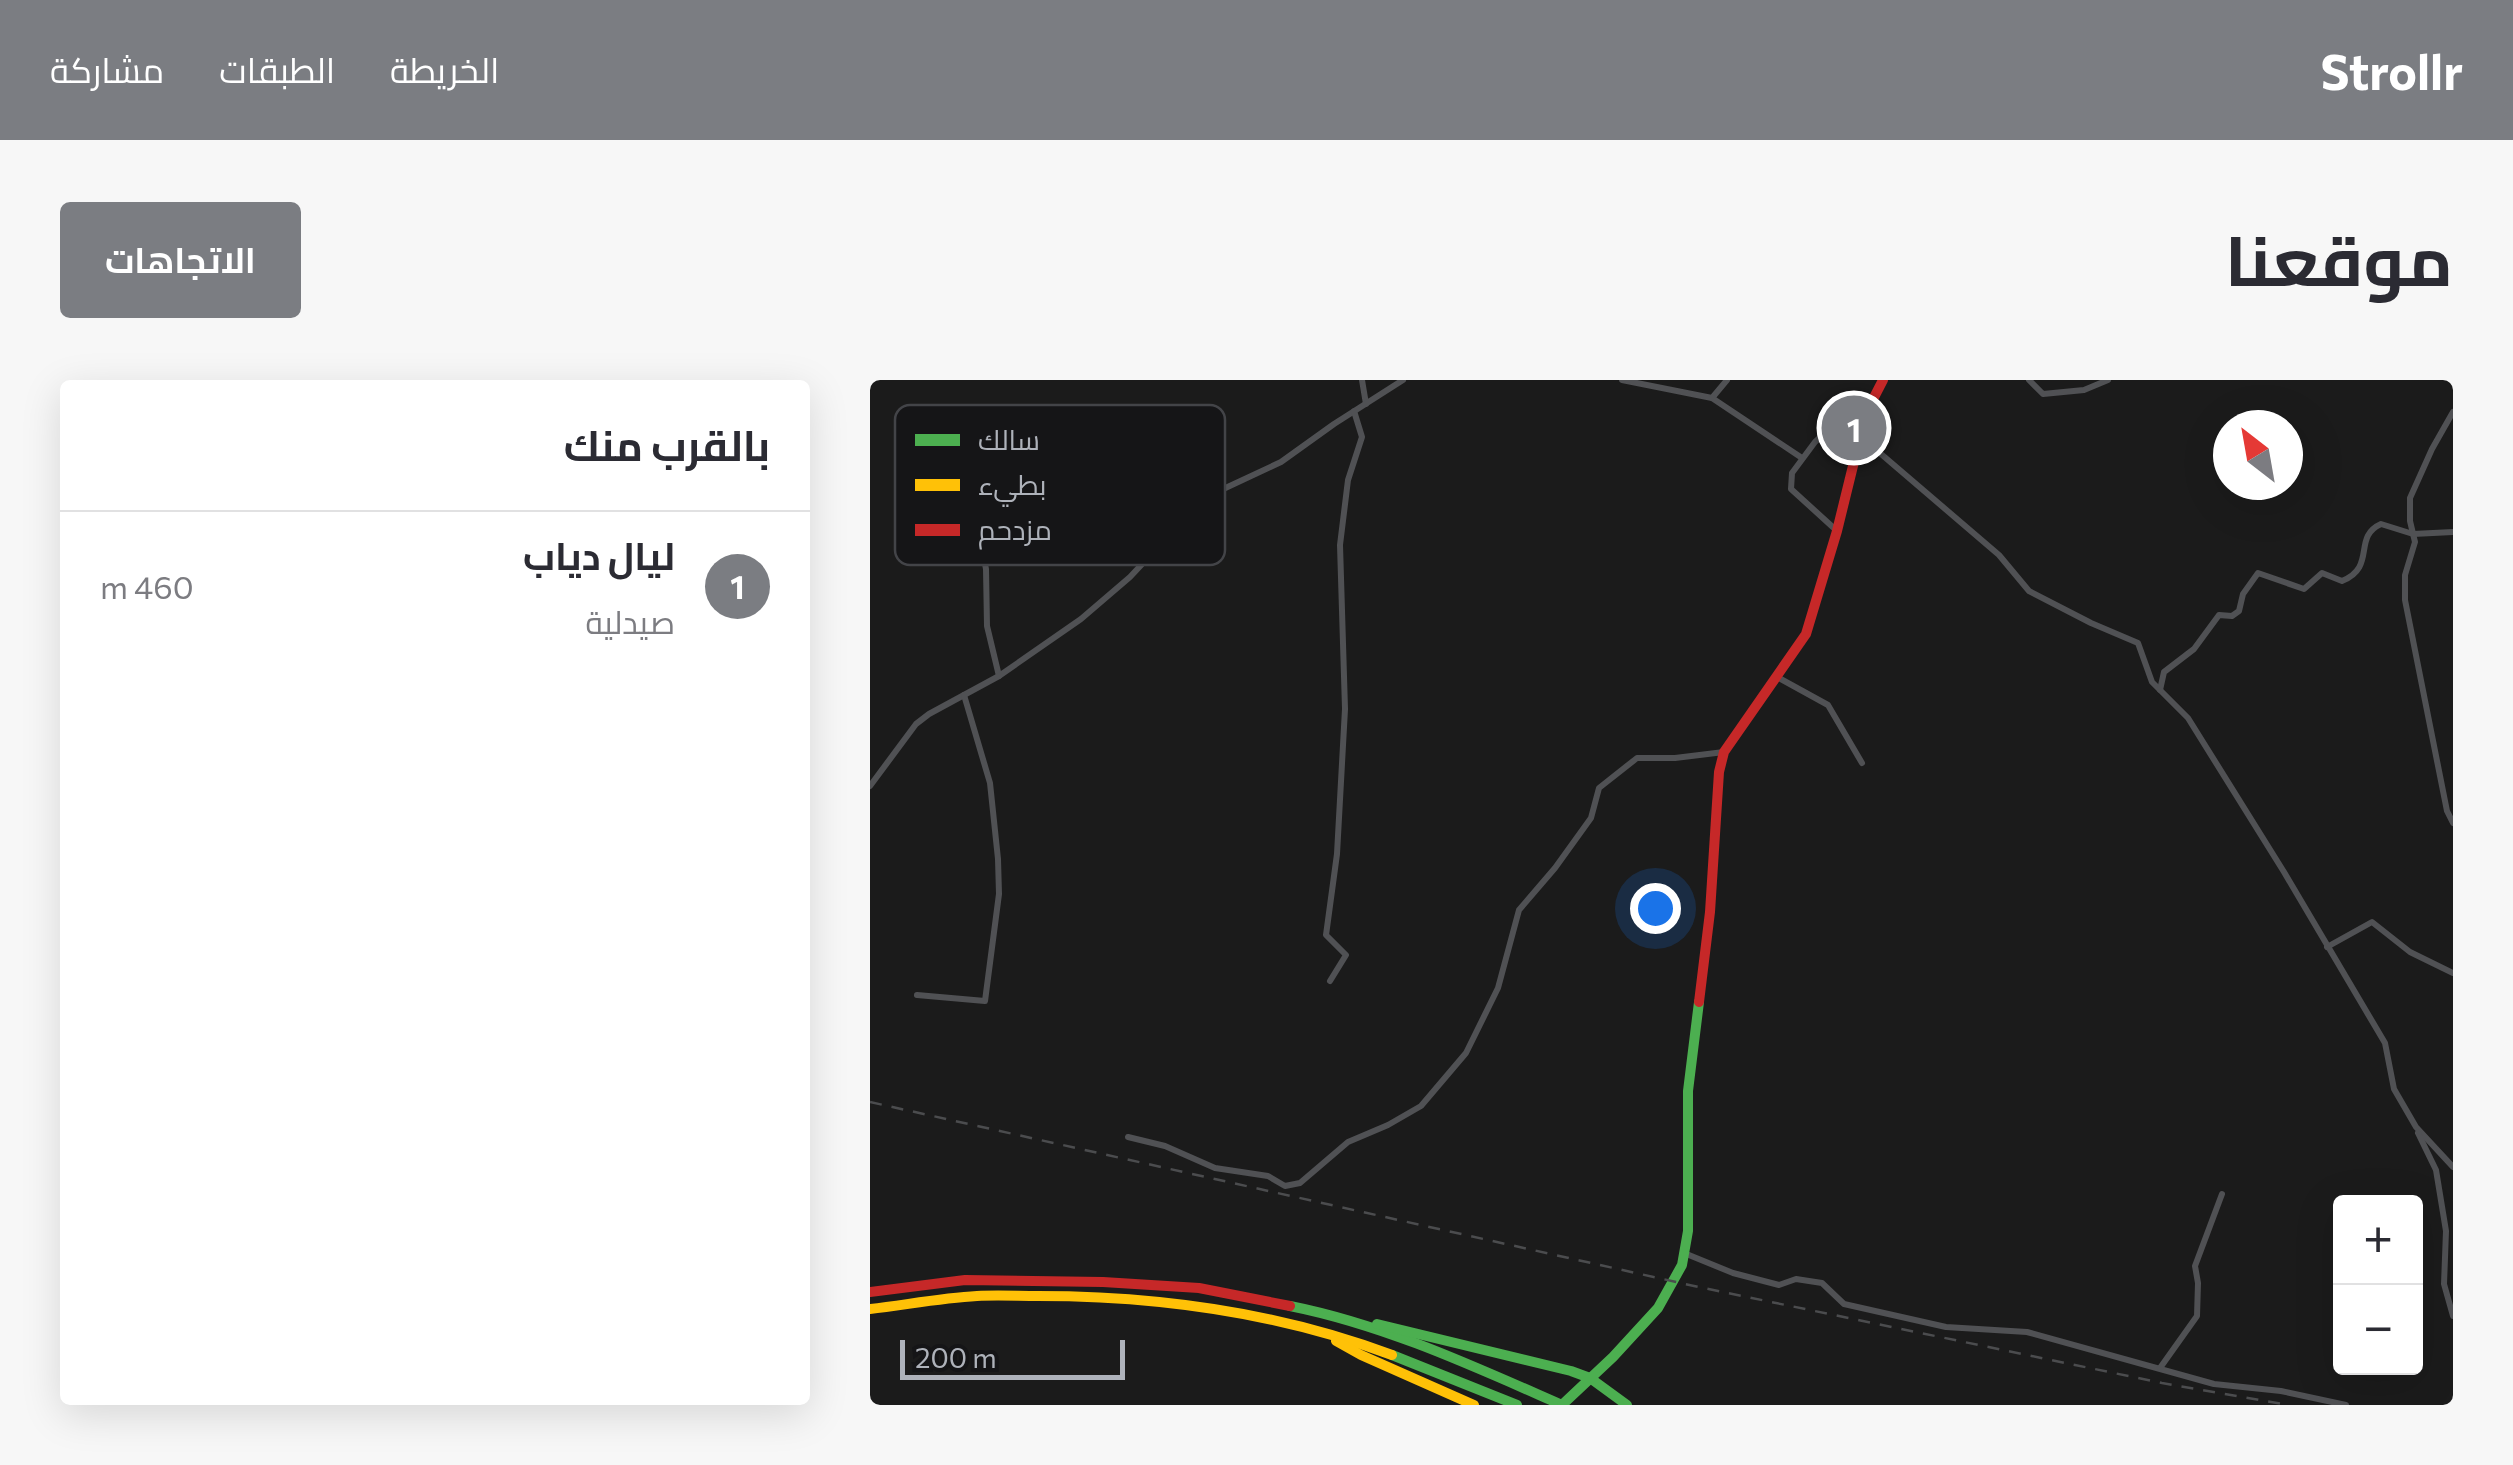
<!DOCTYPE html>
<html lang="ar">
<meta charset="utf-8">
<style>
:root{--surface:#fff;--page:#f7f7f7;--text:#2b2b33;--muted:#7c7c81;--line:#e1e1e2;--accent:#7b7d82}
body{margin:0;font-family:Commissioner,Cairo,sans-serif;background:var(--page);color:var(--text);direction:rtl}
.controls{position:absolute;right:30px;bottom:30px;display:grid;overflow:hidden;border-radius:10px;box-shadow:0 10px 40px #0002}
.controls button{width:90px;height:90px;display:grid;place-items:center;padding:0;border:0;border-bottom:2px solid var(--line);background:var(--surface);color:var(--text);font:50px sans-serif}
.compass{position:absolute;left:1343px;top:30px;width:90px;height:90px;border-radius:50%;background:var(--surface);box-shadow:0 10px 40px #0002;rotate:329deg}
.scale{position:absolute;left:30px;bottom:25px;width:225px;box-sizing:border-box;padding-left:10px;border:5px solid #aeb2ba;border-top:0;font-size:28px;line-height:35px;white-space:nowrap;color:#aeb2ba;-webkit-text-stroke:8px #151517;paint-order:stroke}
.you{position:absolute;left:785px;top:528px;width:35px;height:35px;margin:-25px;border:8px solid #fff;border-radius:50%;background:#1a73e8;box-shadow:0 0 0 15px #1a73e833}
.badge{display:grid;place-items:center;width:65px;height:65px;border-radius:50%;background:var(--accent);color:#fff;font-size:32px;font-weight:700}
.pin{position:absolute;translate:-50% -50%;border:5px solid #fff;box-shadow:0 2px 10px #0006}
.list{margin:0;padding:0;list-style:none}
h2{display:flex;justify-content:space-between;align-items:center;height:130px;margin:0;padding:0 40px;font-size:42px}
h2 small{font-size:32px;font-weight:400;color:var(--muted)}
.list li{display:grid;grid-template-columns:65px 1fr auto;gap:30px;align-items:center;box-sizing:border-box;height:150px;padding:0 40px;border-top:2px solid var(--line)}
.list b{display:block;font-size:38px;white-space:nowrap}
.list p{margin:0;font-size:32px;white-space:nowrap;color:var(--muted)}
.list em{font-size:32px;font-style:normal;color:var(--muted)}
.map{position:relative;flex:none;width:1583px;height:1025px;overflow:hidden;direction:ltr;border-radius:10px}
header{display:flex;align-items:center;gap:60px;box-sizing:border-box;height:140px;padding:0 50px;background:var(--accent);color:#fff}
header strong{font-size:48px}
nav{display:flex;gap:55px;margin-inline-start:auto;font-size:35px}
.intro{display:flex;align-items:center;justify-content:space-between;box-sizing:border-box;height:240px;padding:0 60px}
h1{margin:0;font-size:70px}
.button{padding:25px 45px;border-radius:10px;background:var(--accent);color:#fff;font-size:35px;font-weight:700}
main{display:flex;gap:60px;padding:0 60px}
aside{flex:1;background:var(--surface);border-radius:10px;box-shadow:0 10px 40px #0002}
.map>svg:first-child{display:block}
</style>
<header>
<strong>Strollr</strong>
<nav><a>الخريطة</a><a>الطبقات</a><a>مشاركة</a></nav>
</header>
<div class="intro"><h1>موقعنا</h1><a class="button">الاتجاهات</a></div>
<main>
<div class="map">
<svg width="1583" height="1025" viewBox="0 0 1583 1025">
<rect width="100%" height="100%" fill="#1b1b1b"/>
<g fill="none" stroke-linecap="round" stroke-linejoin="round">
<g stroke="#505154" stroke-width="6">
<polyline points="492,0 496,24"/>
<polyline points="752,0 842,18 857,0"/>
<polyline points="1159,0 1173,14 1214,10 1238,0"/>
<polyline points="842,18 932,78"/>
<polyline points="1583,32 1562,69 1540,118 1540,141 1545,162 1535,195 1535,220 1577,431 1583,443"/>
<polyline points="990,56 1129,175 1159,211 1221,243 1268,263 1282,302 1318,338 1414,492 1515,663 1524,709 1546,747 1583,787"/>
<polyline points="96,72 100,108 116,189 117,246 129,296"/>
<polyline points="966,150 921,109 922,93 945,62 970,39 996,33"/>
<polyline points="907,297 958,325 992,383"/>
<path d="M1290,310L1294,292L1324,269L1349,235L1362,236L1369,231L1373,214L1388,193L1434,209L1452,193L1472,201C1507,187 1482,157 1511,144L1543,154L1583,152"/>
<polyline points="0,406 46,344 59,334 129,296 211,239 260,197 330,122 349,111 411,82 464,44 533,0"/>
<polyline points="1457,567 1502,542 1540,572 1583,593"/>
<polyline points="460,601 476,575 456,555 467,474 475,329 470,165 478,100 492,57 484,31"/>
<polyline points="47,615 115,621 129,514 128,479 120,403 94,315"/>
<polyline points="1548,753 1566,790 1576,851 1574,904 1583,936"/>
<polyline points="258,757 295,766 345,788 398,796 415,806 430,803 478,762 518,745 551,726 596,673 628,608 649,530 685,488 721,438 729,408 767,378 805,378 854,372"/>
<polyline points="814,873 863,893 909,905 926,899 952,903 974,924 1076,947 1157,952 1344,1004 1411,1011 1476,1025"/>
<polyline points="1290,988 1327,936 1328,903 1325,886 1352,814"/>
</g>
<g stroke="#4caf50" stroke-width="10">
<path d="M420,926C515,945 603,986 692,1025"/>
<polyline points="507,944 701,991 720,998 757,1025"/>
<polyline points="522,975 647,1025"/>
<polyline points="692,1025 743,977 788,928 812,885 818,851 818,711 829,622"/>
</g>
<g stroke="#ffc107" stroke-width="10">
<path d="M0,929C35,925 71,918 107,916C127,915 148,916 168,916C288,916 410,933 522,975"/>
<polyline points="466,961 491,975 604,1025"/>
</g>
<g stroke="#c62828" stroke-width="10">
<polyline points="829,622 840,532 849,392 854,372 936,254 967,151 996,33 1013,0"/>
<polyline points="0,912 95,900 233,902 329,908 420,926"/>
</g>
<polyline stroke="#4b4c4e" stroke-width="2.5" stroke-dasharray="12 10" stroke-linecap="butt" points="0,722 824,906 1292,1003 1418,1025"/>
</g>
<rect x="25" y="25" width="330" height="160" rx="15" fill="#151517" stroke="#434448" stroke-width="2.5"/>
<rect x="45" y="54" width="45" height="12" fill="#4caf50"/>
<rect x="45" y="99" width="45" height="12" fill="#ffc107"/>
<rect x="45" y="144" width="45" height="12" fill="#c62828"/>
<g font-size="28" fill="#aeb2ba">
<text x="108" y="70">سالك</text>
<text x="108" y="115">بطيء</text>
<text x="108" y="160">مزدحم</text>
</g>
</svg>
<div class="controls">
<button>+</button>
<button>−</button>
</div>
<svg class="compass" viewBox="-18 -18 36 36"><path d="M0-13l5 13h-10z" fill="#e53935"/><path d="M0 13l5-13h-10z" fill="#7c7c81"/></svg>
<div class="scale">200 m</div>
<div class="you"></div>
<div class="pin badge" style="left:984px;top:48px">1</div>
</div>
<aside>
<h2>بالقرب منك<small></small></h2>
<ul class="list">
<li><span class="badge">1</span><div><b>ليال دياب</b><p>صيدلية</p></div><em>460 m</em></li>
</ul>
</aside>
</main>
